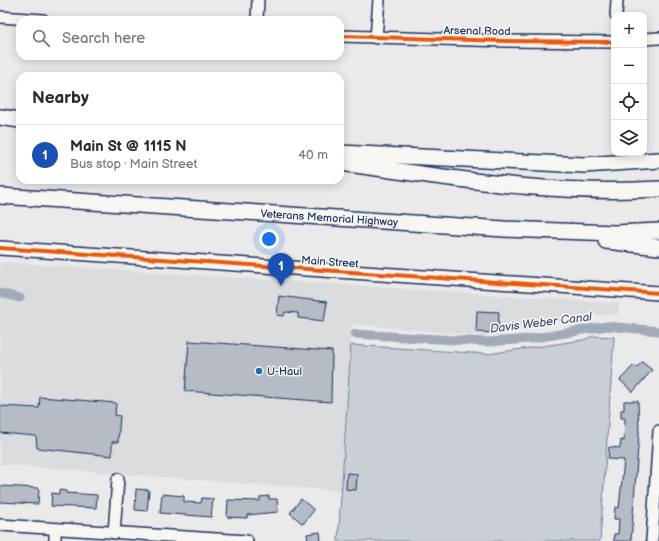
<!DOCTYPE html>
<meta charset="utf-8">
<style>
:root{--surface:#fff;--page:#f2f2f3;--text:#2b2b33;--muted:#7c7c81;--line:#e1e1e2;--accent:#b45309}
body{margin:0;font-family:"Balsamiq Sans",sans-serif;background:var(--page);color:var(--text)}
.controls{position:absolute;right:12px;top:12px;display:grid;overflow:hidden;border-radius:8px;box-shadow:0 2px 10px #0003}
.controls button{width:36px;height:36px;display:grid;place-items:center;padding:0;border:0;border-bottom:1px solid var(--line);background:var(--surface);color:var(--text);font:20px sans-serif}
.you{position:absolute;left:269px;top:239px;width:14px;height:14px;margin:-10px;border:3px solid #fff;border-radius:50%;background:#1a73e8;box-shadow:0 0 0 6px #1a73e833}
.badge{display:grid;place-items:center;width:26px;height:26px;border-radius:50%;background:var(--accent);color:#fff;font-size:13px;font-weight:700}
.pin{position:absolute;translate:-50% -33px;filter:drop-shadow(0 1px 2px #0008)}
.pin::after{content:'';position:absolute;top:21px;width:14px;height:12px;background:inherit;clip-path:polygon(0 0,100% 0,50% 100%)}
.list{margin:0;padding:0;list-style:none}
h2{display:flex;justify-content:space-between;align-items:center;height:52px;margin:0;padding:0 16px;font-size:17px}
h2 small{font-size:13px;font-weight:400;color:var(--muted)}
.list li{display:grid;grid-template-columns:26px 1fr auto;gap:12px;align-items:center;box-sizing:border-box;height:60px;padding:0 16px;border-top:1px solid var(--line)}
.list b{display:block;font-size:15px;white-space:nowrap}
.list p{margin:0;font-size:13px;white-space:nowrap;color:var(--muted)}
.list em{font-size:13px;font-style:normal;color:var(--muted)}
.icon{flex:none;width:22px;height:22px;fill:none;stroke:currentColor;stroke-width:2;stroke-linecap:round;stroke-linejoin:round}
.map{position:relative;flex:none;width:659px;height:541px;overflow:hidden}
.search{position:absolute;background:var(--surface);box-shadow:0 2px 10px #0003;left:16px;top:16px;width:328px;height:44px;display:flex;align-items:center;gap:10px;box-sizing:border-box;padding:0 14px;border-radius:12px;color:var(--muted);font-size:15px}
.panel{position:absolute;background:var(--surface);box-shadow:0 2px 10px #0003;left:16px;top:72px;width:328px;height:112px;border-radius:12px}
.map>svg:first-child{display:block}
</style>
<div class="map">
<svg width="659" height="541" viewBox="0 0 659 541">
<rect width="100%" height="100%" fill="#e9eae9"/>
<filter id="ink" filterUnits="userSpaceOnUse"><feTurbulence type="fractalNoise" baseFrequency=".025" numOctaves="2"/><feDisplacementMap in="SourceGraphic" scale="8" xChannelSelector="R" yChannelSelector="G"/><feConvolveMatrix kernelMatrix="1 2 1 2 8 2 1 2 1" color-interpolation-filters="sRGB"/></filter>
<g filter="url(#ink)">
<polygon fill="#dadcde" points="0,262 619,303 618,314 590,315 484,336 352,324 341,491 0,464"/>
<polygon fill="#caced5" stroke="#727e9a" points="593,336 614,337 600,541 338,541 351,345 488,354 583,340"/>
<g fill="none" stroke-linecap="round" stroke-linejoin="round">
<g stroke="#a2aaba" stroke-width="9">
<polyline points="0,293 20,298"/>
<polyline points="355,334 488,342 529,339 607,326 659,331"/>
</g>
</g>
<g fill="#b6bbc6" stroke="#1b2f5e">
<polygon points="279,296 327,302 324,321 298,318 298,313 285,312 284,316 277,315"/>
<polygon points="477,311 499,312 498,333 476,332"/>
<polygon points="189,341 332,351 331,402 185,391"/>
<polygon points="642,362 652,370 633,392 620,380 634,365 637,367"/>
<polygon points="40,397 116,403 115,415 120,416 118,442 112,442 112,456 37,448 36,436 0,433 0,406 39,408"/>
<polygon points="624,401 638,401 639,433 631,541 614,541 614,534 618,534 619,519 614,519 615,507 619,508 624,460 608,459 609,447 620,448 621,440 624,441 625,418 621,418 621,410 624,410"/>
<polygon points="347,473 357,474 356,490 346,489"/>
<polygon points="0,486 39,488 38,504 0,502"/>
<polygon points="136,489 149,490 147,511 135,510"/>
<polygon points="59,490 66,491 66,493 97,495 96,508 51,506 52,493 59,494"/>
<polygon points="162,494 184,496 184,502 201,503 202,498 213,499 211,517 160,513"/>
<polygon points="269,496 269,499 277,499 278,512 247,515 247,518 227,517 228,500 260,501 260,497"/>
<polygon points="301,499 314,510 303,524 290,513"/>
<polygon points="320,532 321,541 308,541 307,534"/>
</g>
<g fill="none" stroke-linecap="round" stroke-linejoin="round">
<g stroke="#1b2f5e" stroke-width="14">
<g id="minor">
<polyline points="616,15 617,0"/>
<polyline points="0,17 43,20"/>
<polyline points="257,20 258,0"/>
<polyline points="340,36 506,41 614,42"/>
<polyline points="376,38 379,0"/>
<polyline points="644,39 659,38"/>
<polyline points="0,525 247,541"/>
<polyline points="114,533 118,479"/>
<polyline points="55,541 55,530"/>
<polyline points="652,541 659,431"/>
</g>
</g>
<g stroke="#1b2f5e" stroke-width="16">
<polyline id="major" points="0,248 659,293"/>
</g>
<g stroke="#1b2f5e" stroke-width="18">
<g id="highway">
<polyline points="0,117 20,120"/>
<polyline points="340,153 584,165 659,160"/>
<path d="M340,163C446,177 552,196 659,189"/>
<path id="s1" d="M0,196L504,229L615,233L659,231"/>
<polyline points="606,241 659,247"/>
</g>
</g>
<use href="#minor" stroke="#f6f6f2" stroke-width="11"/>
<use href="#major" stroke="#f6f6f2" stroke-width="13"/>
<use href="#highway" stroke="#f6f6f2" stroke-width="15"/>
<g stroke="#f6f6f2" stroke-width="6">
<g id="cycleway">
<polyline points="340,36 506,41 614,42"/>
<polyline points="0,248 659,293"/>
</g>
</g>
<use href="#cycleway" stroke="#e8590c" stroke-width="4"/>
</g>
</g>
<circle fill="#1f6fb2" stroke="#f6f6f2" stroke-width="1.5" cx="259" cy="371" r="4"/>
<g text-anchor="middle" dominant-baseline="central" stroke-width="3" stroke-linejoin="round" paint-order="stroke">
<g font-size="11" fill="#1b2f5e" stroke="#f6f6f2">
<text transform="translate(477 31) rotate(1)">Arsenal Road</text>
<text stroke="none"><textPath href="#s1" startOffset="330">Veterans Memorial Highway</textPath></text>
<text transform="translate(330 262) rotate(4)">Main Street</text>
</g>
<g font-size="11" fill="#1b2f5e" stroke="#f6f6f2" text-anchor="start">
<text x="267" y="371">U-Haul</text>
</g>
<g font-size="12" font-style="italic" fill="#44547a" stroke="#f6f6f2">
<text transform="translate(541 323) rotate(-7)">Davis Weber Canal</text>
</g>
</g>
</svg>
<div class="controls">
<button>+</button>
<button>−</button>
<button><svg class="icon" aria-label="locate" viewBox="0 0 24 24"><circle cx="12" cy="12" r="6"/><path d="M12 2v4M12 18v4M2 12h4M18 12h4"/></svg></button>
<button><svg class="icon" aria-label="layers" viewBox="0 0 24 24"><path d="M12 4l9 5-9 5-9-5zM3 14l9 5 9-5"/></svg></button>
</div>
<div class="you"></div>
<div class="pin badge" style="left:281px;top:286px;background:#1a4fb4">1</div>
<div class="search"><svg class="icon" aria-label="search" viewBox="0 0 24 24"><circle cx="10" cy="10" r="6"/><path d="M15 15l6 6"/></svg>Search here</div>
<section class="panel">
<h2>Nearby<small></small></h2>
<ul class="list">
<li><span class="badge" style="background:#1a4fb4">1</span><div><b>Main St @ 1115 N</b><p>Bus stop · Main Street</p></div><em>40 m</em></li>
</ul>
</section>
</div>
